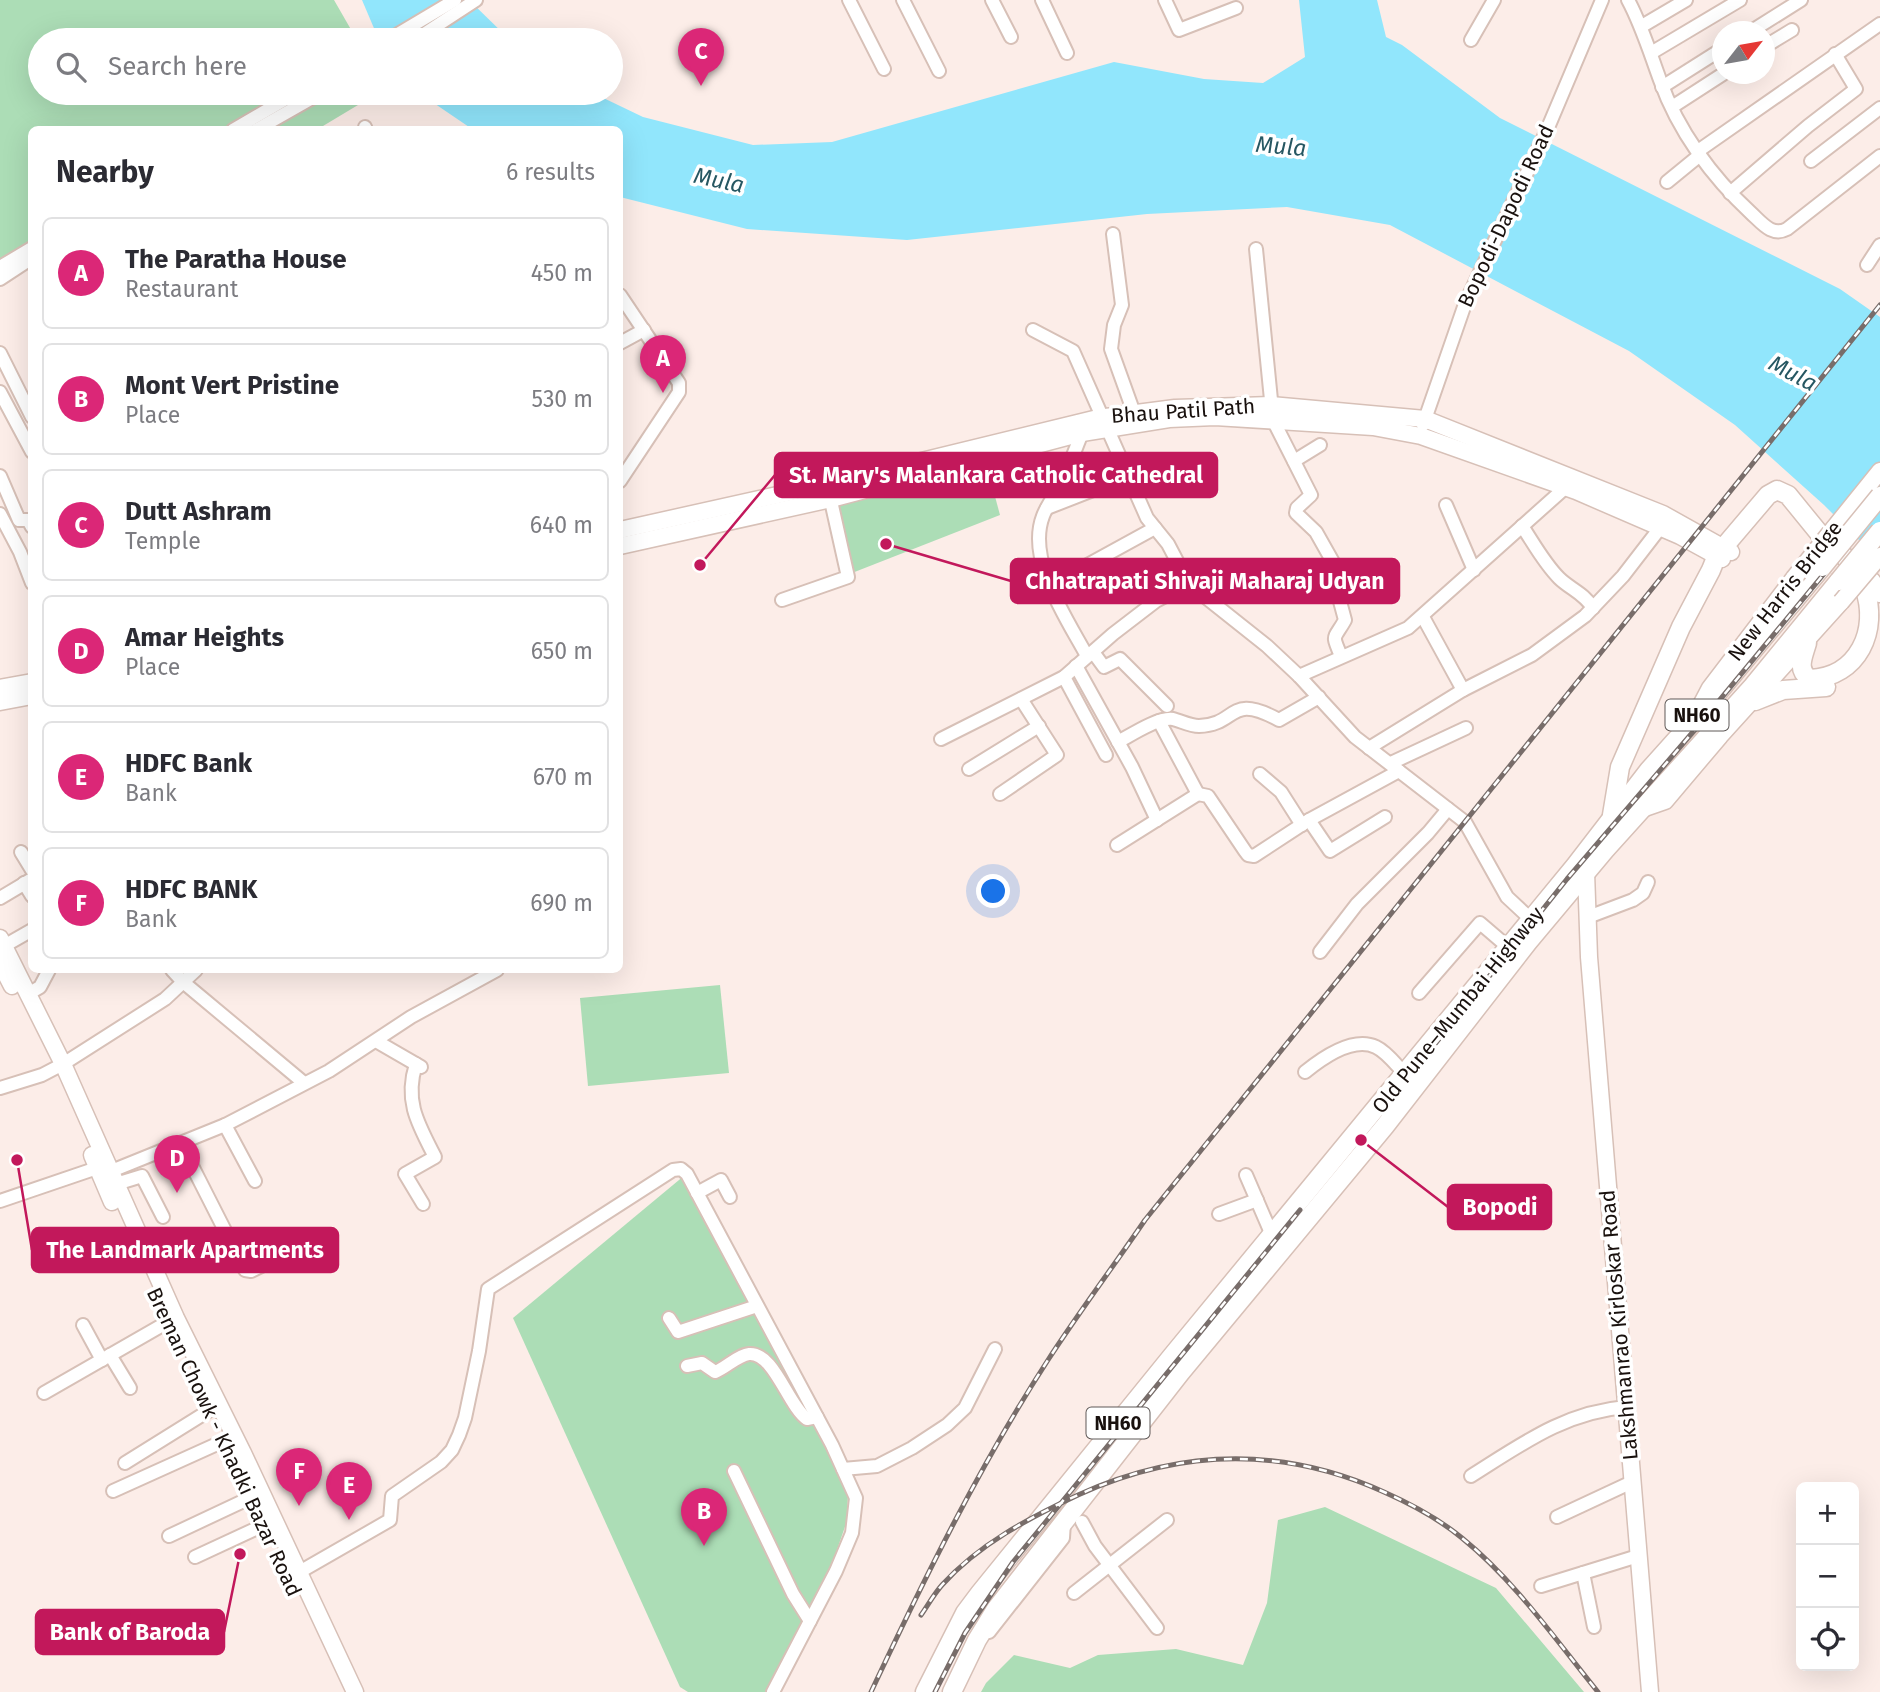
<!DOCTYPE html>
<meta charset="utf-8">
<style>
:root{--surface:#fff;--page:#f2f2f3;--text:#2b2b33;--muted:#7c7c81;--line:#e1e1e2;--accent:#db2777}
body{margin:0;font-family:"Fira Sans",sans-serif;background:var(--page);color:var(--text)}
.controls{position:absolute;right:21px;bottom:21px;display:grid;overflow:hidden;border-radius:10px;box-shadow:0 7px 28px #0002}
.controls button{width:63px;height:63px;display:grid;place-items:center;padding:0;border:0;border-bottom:2px solid var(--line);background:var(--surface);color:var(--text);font:35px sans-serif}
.compass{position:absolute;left:1712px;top:21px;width:63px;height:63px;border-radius:50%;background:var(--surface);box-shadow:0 7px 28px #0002;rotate:59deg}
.you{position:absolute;left:994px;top:892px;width:24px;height:24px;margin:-18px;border:5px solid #fff;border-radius:50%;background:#1a73e8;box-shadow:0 0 0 10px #1a73e833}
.badge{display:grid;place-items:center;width:46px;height:46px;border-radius:50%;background:var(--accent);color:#fff;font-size:23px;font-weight:700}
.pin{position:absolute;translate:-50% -58px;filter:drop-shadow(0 2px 4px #0008)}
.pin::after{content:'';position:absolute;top:37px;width:24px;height:21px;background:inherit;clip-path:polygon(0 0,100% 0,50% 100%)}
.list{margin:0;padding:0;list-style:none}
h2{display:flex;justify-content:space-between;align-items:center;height:91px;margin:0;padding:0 28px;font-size:30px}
h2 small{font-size:23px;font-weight:400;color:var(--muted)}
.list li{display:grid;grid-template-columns:46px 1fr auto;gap:21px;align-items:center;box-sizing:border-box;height:112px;margin:0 14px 14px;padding:0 14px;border:2px solid var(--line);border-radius:10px}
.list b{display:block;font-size:26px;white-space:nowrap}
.list p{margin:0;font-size:23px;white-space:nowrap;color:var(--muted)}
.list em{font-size:23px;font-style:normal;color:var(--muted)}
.icon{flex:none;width:38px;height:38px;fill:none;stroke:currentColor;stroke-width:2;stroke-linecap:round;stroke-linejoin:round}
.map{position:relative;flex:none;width:1880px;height:1692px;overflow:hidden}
.search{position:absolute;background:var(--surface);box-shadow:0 7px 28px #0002;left:28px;top:28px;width:595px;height:77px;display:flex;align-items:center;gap:18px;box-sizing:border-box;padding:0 24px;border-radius:38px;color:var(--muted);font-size:26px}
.panel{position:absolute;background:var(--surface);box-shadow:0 7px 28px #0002;left:28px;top:126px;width:595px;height:847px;border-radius:10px}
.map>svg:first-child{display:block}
</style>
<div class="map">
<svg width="1880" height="1692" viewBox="0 0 1880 1692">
<rect width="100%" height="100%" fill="#fcede8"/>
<g fill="#acddb6">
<polygon points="0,0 334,0 357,40 40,40 40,93 378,93 318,129 32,130 31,265 0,286"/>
<polygon points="986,463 1000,515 852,573 836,503"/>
<polygon points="720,985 729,1073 588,1086 580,998"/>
<polygon points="685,1175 849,1465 847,1521 815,1613 768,1692 688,1692 680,1687 513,1318"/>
<polygon points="1325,1507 1496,1588 1584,1692 981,1692 986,1683 1014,1655 1070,1668 1098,1655 1176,1649 1243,1665 1267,1603 1278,1520"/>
</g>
<g fill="#91e6fc">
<polygon points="362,0 469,0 510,40 379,40"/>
<polygon points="1299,0 1377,0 1386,37 1402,45 1500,118 1840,289 1880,317 1880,561 1824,505 1735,425 1629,351 1390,225 1287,207 1147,214 907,240 747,229 620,197 620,130 472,129 419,93 593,93 643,117 753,145 832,142 1114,62 1204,79 1263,83 1305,57"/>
</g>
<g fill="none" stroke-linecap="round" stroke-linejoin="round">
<g stroke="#d7c0b7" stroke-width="16">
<g id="minor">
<polyline points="849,0 884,69"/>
<polyline points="903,0 939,71"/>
<polyline points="992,0 1011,37"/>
<polyline points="1042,0 1067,53"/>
<polyline points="1165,0 1179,30 1236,8"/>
<path d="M1628,0C1642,26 1650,53 1660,80C1678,131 1712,177 1751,213C1762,223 1772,237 1787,229L1880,156"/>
<polyline points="1642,26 1686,0"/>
<polyline points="1750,32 1801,0"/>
<polyline points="388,40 455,0"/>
<polyline points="415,40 476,0"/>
<polyline points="1471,40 1494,0"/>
<polyline points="1764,47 1792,30"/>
<polyline points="1651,53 1740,0"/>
<polyline points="1662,87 1722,49"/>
<polyline points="1672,107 1723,74"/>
<polyline points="365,127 366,130"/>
<polyline points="233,130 296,93"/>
<polyline points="256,130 321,93"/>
<polyline points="1698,151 1880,24"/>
<polyline points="1811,161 1880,108"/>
<polyline points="1667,182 1700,155"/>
<polyline points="1730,193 1808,126 1856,89 1835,54"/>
<polyline points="1113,234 1122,305 1114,325 1111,349 1134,413"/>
<path d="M1256,249L1273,420L1311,495L1297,508L1296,513L1316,532L1338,571V594L1345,620C1334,640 1331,633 1341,656"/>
<polyline points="1867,265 1880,245"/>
<polyline points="0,267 32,248"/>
<polyline points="0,279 32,258"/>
<polyline points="620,295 679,383 679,392 620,481"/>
<polyline points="1033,330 1073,351 1147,518 1168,544 1189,584 1267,646 1299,676 1355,737 1465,822 1507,897 1536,924"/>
<polyline points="620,343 644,330"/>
<polyline points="0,353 32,417"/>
<polyline points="0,392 32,452"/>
<polyline points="1423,425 1465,304 1547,130 1602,0"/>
<path d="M1082,433C1075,450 1069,467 1061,483C1056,494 1047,505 1043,516C1026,560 1067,619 1087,656"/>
<polyline points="1294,461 1320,445"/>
<polyline points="0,476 19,520 28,520 32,527"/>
<polyline points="1446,505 1474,570"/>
<polyline points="1047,508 1129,476"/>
<polyline points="0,514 20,552 32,583"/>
<path d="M1522,526C1534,544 1544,563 1559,578C1570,589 1584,593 1593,608"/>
<polyline points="1051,585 1155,528"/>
<polyline points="782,600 848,577 829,492"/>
<polyline points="1423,617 1463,690"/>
<polyline points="1093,652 1104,667 1120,659 1167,706"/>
<polyline points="1076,666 1132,767 1157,820"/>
<polyline points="1299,676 1408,628 1566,487"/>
<polyline points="1064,677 1106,755"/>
<polyline points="941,739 1064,677 1113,634 1156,601 1189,584"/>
<path d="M1118,742C1131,735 1158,717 1173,719C1181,721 1190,726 1199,726C1238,725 1228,692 1279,720L1319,697"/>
<polyline points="1369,748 1463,690 1532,655 1585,616 1623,576 1660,528"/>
<polyline points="1391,763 1466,728"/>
<polyline points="969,769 1039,726"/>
<polyline points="1260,774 1281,792 1302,825"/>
<polyline points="1000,794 1057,755 1021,699"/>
<polyline points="1198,794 1208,796 1245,851 1248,855 1254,856 1309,820 1399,771"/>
<polyline points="1309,820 1330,851 1385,817"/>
<polyline points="1117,845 1198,794 1159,721"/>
<polyline points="21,852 32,870"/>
<polyline points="24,883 32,896"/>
<polyline points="0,898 32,879"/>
<polyline points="1588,917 1633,900 1643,893 1648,882"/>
<polyline points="4,946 32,930"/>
<polyline points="1320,952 1357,904 1428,833 1448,809"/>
<polyline points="172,970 183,982 304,1083"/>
<polyline points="1419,993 1480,923 1508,947"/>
<polyline points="28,994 40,987 49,970"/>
<polyline points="376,1041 421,1067"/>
<path d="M416,1064C404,1101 418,1124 435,1157L405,1174L423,1204"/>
<path d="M1305,1072C1321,1059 1353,1036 1376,1047C1387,1052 1397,1066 1405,1074"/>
<polyline points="0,1088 42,1075 63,1064 165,999 196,970"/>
<polyline points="225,1125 255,1181"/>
<polyline points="181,1144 245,1270 251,1271 288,1253 292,1253"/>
<polyline points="104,1174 225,1125 329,1071 411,1017 497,970"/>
<polyline points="1246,1175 1272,1235"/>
<polyline points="116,1184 142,1176 163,1217"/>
<polyline points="697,1193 721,1180 730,1197"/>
<polyline points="0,1201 97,1168"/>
<polyline points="1219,1214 1257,1200"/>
<polyline points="669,1318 678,1332 757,1306"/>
<polyline points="83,1325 102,1360"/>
<polyline points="110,1355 130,1388"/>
<path d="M687,1366L702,1363L715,1372C726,1368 738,1355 749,1354C774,1352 788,1406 807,1419L817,1417"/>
<polyline points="44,1393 166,1323"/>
<polyline points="125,1463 210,1410"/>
<polyline points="843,1469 877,1466 912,1448 947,1425 965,1408 995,1349"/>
<polyline points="734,1471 793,1594 810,1621"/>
<path d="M1471,1476C1522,1444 1565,1412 1626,1407"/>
<polyline points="113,1491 226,1440"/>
<polyline points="1557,1517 1632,1482"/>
<polyline points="1082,1522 1095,1546 1157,1628"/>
<polyline points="169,1536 252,1497"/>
<polyline points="195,1557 264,1525"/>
<polyline points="1583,1573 1594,1627"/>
<polyline points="289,1578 390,1520 392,1496 441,1462 452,1450 459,1435 465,1418 479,1351 488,1289 673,1170 681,1169 687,1174 832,1445 856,1498 852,1533 836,1571 773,1692"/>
<polyline points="1541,1586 1638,1556"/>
<polyline points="1074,1593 1167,1520"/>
<polyline points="989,1632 1063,1538 1064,1522"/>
</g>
</g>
<g stroke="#d7c0b7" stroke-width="19">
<g id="major">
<polyline points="620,530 827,484 1098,418 1175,408 1271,405 1425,419 1663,514 1731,552"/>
<polyline points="1830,533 1880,471"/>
<polyline points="620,546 831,499 1082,433 1169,419 1215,417 1373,427 1421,436 1576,491 1680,536 1722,559"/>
<polyline points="0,688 32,682"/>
<polyline points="0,702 32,696"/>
<polyline points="1700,707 1710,688 1794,578"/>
<polyline points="1642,809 1665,801 1720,736 1841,602"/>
<polyline points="1581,866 1586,872 1589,957 1650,1692"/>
<polyline points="0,938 63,1064 176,1318 243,1453 355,1692"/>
<polyline points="0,963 12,986"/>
<polyline points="92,1155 112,1202"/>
</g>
</g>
<g stroke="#d7c0b7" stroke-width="21">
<g id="highway">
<path d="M1807,643C1803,657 1796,670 1810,679C1858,677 1880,630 1864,587"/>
<polyline points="1755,701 1783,690 1826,687"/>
<polyline points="1612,815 1620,767 1681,627 1711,570 1717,555 1768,495 1777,490 1788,495 1819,533 1871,581 1880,593"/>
<polyline points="925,1692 965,1613 980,1593 1172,1356 1575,866 1649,770 1710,702 1822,567"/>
<polyline points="952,1692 977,1640 996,1609 1181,1372 1385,1126 1528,942 1605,850 1753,686 1839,581"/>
</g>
</g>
<use href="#minor" stroke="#fff" stroke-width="12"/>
<use href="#major" stroke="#fff" stroke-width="16"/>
<use href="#highway" stroke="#fff" stroke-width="18"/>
<g stroke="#786d6a" stroke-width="5">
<g id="rail">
<polyline points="1419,1064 1567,879 1704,719 1880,506"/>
<path d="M921,1615C928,1605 934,1594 942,1585C979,1544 1029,1518 1078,1495C1179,1449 1282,1446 1384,1492C1411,1504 1439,1519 1462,1538C1515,1581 1555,1639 1598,1692"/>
<path d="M871,1692C924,1579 980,1465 1048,1360C1079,1312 1113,1267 1145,1220L1880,305"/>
<polyline points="935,1692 965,1633 1013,1562 1300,1210"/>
</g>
</g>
<use href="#rail" stroke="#fff" stroke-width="2.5" stroke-dasharray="8" stroke-linecap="butt"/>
<g stroke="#d7c0b7" stroke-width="19" stroke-linecap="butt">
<g id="major-bridge">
<polyline points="1794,578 1830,533"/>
<polyline points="1841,602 1880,556"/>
</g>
</g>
<g stroke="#d7c0b7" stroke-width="21" stroke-linecap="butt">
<g id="highway-bridge">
<polyline points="1822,567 1880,496"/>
<polyline points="1839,581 1880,531"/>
</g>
</g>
<use href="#major-bridge" stroke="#fff" stroke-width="16"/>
<use href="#highway-bridge" stroke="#fff" stroke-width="18"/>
</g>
<g text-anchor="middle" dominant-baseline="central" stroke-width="7" stroke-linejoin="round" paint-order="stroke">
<g fill="#fff" stroke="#5e5856" stroke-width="2">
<rect x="1665.5" y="699.5" width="63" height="31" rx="5"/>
<rect x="1086.5" y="1407.5" width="63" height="31" rx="5"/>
</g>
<g font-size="19" font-weight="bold" fill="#19110e">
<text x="1697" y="715">NH60</text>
<text x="1118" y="1423">NH60</text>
</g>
<g font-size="21" fill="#19110e" stroke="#fff">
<text transform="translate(1506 216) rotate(-65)">Bopodi-Dapodi Road</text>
<text transform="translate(1183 411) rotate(-4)">Bhau Patil Path</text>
<text transform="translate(1785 591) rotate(-52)">New Harris Bridge</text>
<text transform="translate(1458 1010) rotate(-51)">Old Pune–Mumbai Highway</text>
<text transform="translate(1619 1325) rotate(-95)">Lakshmanrao Kirloskar Road</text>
<text transform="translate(224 1442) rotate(65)">Breman Chowk - Khadki Bazar Road</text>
</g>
<g font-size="23" font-style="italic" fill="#265762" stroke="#fff">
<text transform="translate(1281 146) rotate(5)">Mula</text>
<text transform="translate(719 180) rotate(12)">Mula</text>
<text transform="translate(1793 373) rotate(28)">Mula</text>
</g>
</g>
<path fill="none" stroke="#c2185b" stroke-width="2.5" d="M700 565L775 475M886 544L1011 581M1361 1140L1448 1207M17 1160L32 1250M240 1554L224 1632"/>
<g fill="#c2185b" stroke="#fff" stroke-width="2.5">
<circle cx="700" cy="565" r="7"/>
<circle cx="886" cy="544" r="7"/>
<circle cx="1361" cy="1140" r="7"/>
<circle cx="17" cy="1160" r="7"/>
<circle cx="240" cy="1554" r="7"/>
</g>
<g fill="#c2185b" stroke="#c2185b" stroke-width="2.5">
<rect x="775" y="453" width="442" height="44" rx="7"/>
<rect x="1011" y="559" width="388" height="44" rx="7"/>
<rect x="1448" y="1185" width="103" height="44" rx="7"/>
<rect x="32" y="1228" width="306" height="44" rx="7"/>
<rect x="36" y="1610" width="188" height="44" rx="7"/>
</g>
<g font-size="23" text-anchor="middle" font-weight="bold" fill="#fff">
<text x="996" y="483">St. Mary's Malankara Catholic Cathedral</text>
<text x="1205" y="589">Chhatrapati Shivaji Maharaj Udyan</text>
<text x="1500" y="1215">Bopodi</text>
<text x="185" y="1258">The Landmark Apartments</text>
<text x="130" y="1640">Bank of Baroda</text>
</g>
</svg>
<div class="controls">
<button>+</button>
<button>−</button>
<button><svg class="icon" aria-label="locate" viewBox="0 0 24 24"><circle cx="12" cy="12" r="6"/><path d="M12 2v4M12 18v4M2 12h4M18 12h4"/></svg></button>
</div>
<svg class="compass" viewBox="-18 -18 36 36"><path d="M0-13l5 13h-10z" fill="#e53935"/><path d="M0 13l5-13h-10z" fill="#7c7c81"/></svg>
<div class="you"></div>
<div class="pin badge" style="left:663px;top:393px">A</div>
<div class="pin badge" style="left:704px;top:1546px">B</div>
<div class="pin badge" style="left:701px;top:86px">C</div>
<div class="pin badge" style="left:177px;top:1193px">D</div>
<div class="pin badge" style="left:349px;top:1520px">E</div>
<div class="pin badge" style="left:299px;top:1506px">F</div>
<div class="search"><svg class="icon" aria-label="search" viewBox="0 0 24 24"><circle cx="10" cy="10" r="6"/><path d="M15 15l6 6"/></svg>Search here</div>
<section class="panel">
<h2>Nearby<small>6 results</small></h2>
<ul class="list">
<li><span class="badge">A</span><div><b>The Paratha House</b><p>Restaurant</p></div><em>450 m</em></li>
<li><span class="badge">B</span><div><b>Mont Vert Pristine</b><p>Place</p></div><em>530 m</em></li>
<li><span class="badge">C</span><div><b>Dutt Ashram</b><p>Temple</p></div><em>640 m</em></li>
<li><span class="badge">D</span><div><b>Amar Heights</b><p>Place</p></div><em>650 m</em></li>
<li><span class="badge">E</span><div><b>HDFC Bank</b><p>Bank</p></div><em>670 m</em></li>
<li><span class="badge">F</span><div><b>HDFC BANK</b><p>Bank</p></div><em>690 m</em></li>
</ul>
</section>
</div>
